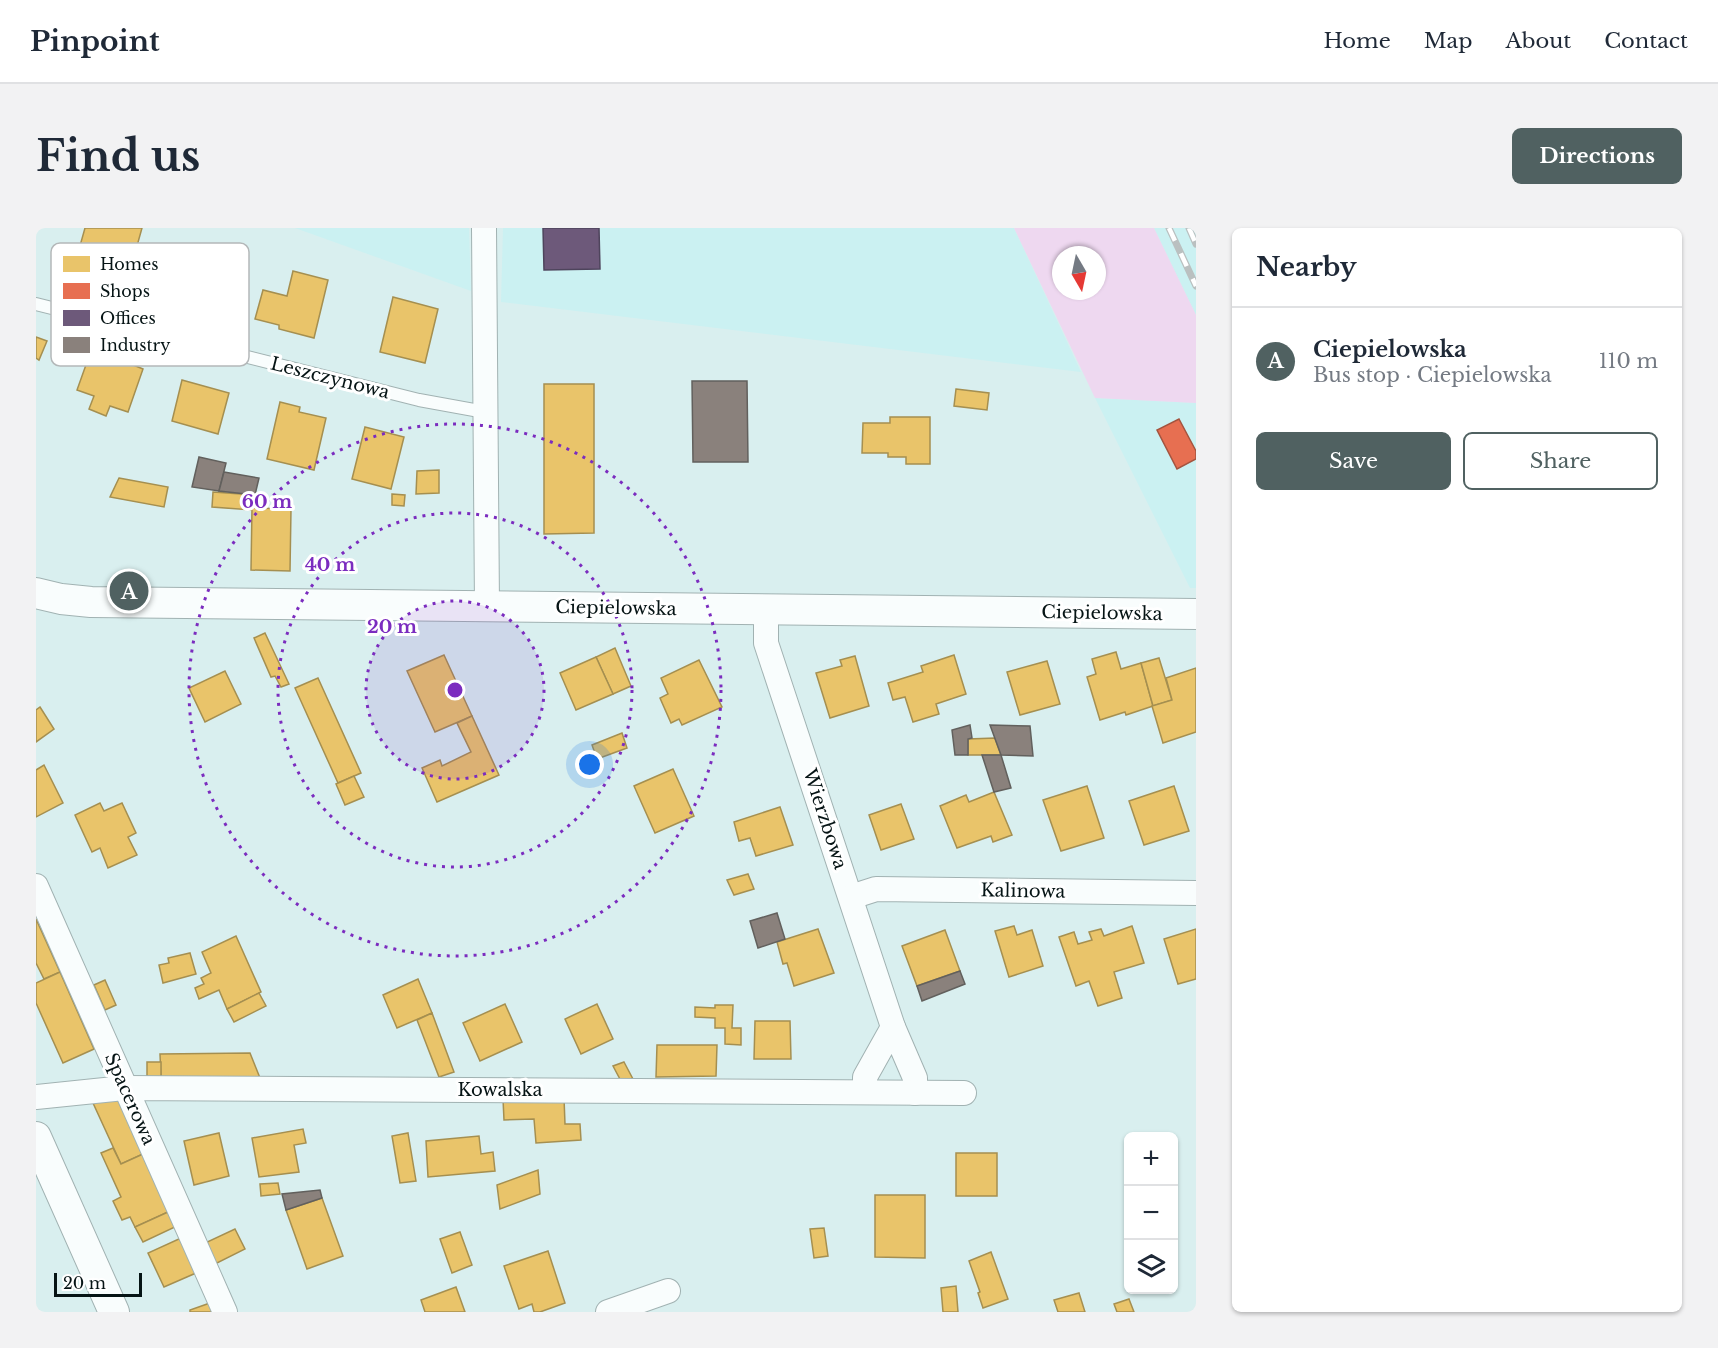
<!DOCTYPE html>
<meta charset="utf-8">
<style>
:root{--surface:#fff;--page:#f2f2f3;--text:#1f2937;--muted:#747a83;--line:#e0e1e3;--accent:#506161}
body{margin:0;font-family:"Libre Baskerville",serif;background:var(--page);color:var(--text)}
.controls{position:absolute;right:18px;bottom:18px;display:grid;overflow:hidden;border-radius:9px;box-shadow:0 2px 4px #0004}
.controls button{width:54px;height:54px;display:grid;place-items:center;padding:0;border:0;border-bottom:2px solid var(--line);background:var(--surface);color:var(--text);font:30px sans-serif}
.compass{position:absolute;left:1016px;top:18px;width:54px;height:54px;border-radius:50%;background:var(--surface);box-shadow:0 2px 4px #0004;rotate:171deg}
.scale{position:absolute;left:18px;bottom:15px;width:88px;box-sizing:border-box;padding-left:6px;border:3px solid #061415;border-top:0;font-size:16px;line-height:21px;white-space:nowrap;color:#061415;-webkit-text-stroke:4px #fff;paint-order:stroke}
.you{position:absolute;left:554px;top:537px;width:21px;height:21px;margin:-15px;border:4px solid #fff;border-radius:50%;background:#1a73e8;box-shadow:0 0 0 9px #1a73e833}
.badge{display:grid;place-items:center;width:39px;height:39px;border-radius:50%;background:var(--accent);color:#fff;font-size:20px;font-weight:700}
.pin{position:absolute;translate:-50% -50%;border:3px solid #fff;box-shadow:0 2px 6px #0006}
.list{margin:0;padding:0;list-style:none}
h2{display:flex;justify-content:space-between;align-items:center;height:78px;margin:0;padding:0 24px;font-size:26px}
h2 small{font-size:20px;font-weight:400;color:var(--muted)}
.list li{display:grid;grid-template-columns:39px 1fr auto;gap:18px;align-items:center;box-sizing:border-box;height:108px;padding:0 24px;border-top:2px solid var(--line)}
.list b{display:block;font-size:22px;white-space:nowrap}
.list p{margin:0;font-size:20px;white-space:nowrap;color:var(--muted)}
.list em{font-size:20px;font-style:normal;color:var(--muted)}
.actions{display:flex;gap:12px;padding:18px 24px}
.actions a{flex:1;padding:14px 0;border:2px solid var(--accent);border-radius:9px;text-align:center;font-size:21px;color:var(--accent)}
.actions .main{background:var(--accent);color:#fff}
.icon{flex:none;width:33px;height:33px;fill:none;stroke:currentColor;stroke-width:2;stroke-linecap:round;stroke-linejoin:round}
.map{position:relative;flex:none;width:1160px;height:1084px;overflow:hidden;border-radius:9px}
header{display:flex;align-items:center;gap:36px;box-sizing:border-box;height:84px;padding:0 30px;background:var(--surface);border-bottom:2px solid var(--line)}
header strong{font-size:28px}
nav{display:flex;gap:33px;margin-inline-start:auto;font-size:21px}
.intro{display:flex;align-items:center;justify-content:space-between;box-sizing:border-box;height:144px;padding:0 36px}
h1{margin:0;font-size:42px}
.button{padding:15px 27px;border-radius:9px;background:var(--accent);color:#fff;font-size:21px;font-weight:700}
main{display:flex;gap:36px;padding:0 36px}
aside{flex:1;background:var(--surface);border-radius:9px;box-shadow:0 2px 4px #0004}
.map>svg:first-child{display:block}
</style>
<header>
<strong>Pinpoint</strong>
<nav><a>Home</a><a>Map</a><a>About</a><a>Contact</a></nav>
</header>
<div class="intro"><h1>Find us</h1><a class="button">Directions</a></div>
<main>
<div class="map">
<svg width="1160" height="1084" viewBox="0 0 1160 1084">
<rect width="100%" height="100%" fill="#d9efef"/>
<g fill="#cbf1f2">
<polygon points="259,0 433,0 435,63"/>
<polygon points="467,0 978,0 1045,144 465,74"/>
<polygon points="1118,0 1160,0 1160,87 1143,52"/>
<polygon points="1059,170 1160,175 1160,360 1154,360"/>
</g>
<path fill="#eed8f0" fill-rule="evenodd" d="M978,0H1118L1160,87V175L1059,170ZM1025,27H1061V63H1025Z"/>
<g fill="#e9c46a" stroke="#a58f50" stroke-width="1.5">
<polygon points="49,0 106,0 92,50 75,45 72,55 61,52 64,39 40,32"/>
<polygon points="257,43 292,52 278,110 243,101 243,97 219,91 227,62 251,68"/>
<polygon points="357,69 402,81 389,135 344,124"/>
<polygon points="0,109 11,113 3,132 0,130"/>
<polygon points="56,120 107,141 92,184 74,178 70,188 53,181 58,168 41,162"/>
<polygon points="146,152 193,165 182,206 136,193"/>
<polygon points="508,156 558,156 558,305 508,306"/>
<polygon points="920,161 953,165 951,182 918,178"/>
<polygon points="244,174 264,179 263,184 290,190 278,242 231,231"/>
<polygon points="854,189 894,189 894,236 870,236 870,229 852,229 852,225 826,225 827,195 854,195"/>
<polygon points="329,199 368,209 355,261 316,251"/>
<polygon points="403,242 403,265 380,266 381,243"/>
<polygon points="83,250 132,259 128,279 74,269"/>
<polygon points="177,264 219,267 216,282 176,279"/>
<polygon points="356,266 369,267 368,278 356,277"/>
<polygon points="216,280 255,281 254,343 215,342"/>
<polygon points="229,405 253,456 245,459 239,448 235,449 218,410"/>
<polygon points="579,420 595,458 577,466 560,429"/>
<polygon points="1080,424 1085,441 1105,435 1117,478 1090,487 1089,484 1064,492 1051,449 1060,446 1056,431"/>
<polygon points="408,427 436,488 399,504 371,443"/>
<polygon points="918,427 930,466 900,476 903,486 877,494 869,469 857,472 852,455 887,444 885,438"/>
<polygon points="819,428 833,478 794,490 780,445 806,438 804,432"/>
<polygon points="560,429 577,466 540,482 524,445"/>
<polygon points="1123,430 1136,472 1117,478 1105,435"/>
<polygon points="663,432 686,479 646,497 643,491 635,495 624,470 632,466 625,450"/>
<polygon points="1011,433 1024,476 984,487 971,444"/>
<polygon points="1160,440 1160,504 1127,515 1116,478 1136,472 1130,450"/>
<polygon points="189,443 205,476 169,494 153,460"/>
<polygon points="282,450 325,545 302,555 259,460"/>
<polygon points="4,479 18,501 0,514 0,482"/>
<polygon points="436,488 463,547 401,574 386,540 404,532 406,538 435,524 421,495"/>
<polygon points="586,505 591,520 561,531 556,517"/>
<polygon points="959,510 965,527 932,527 932,511"/>
<polygon points="8,537 27,575 0,589 0,542"/>
<polygon points="637,541 658,588 619,605 598,558"/>
<polygon points="318,548 328,569 309,577 300,556"/>
<polygon points="1051,558 1068,610 1025,623 1007,572"/>
<polygon points="1138,558 1153,603 1108,617 1093,573"/>
<polygon points="958,564 976,607 957,614 955,608 921,620 904,578 930,567 933,574"/>
<polygon points="64,575 68,583 86,575 100,605 92,609 101,627 72,640 64,620 56,624 39,587"/>
<polygon points="865,576 878,611 845,622 833,587"/>
<polygon points="744,579 757,617 720,628 714,610 703,613 698,594"/>
<polygon points="712,646 718,661 698,667 691,652"/>
<polygon points="0,691 24,744 8,751 0,735"/>
<polygon points="978,698 981,707 996,702 1007,738 973,749 959,703"/>
<polygon points="1096,698 1108,735 1078,744 1086,770 1062,778 1053,753 1040,758 1023,709 1038,704 1042,716 1056,712 1053,704 1065,701 1068,708"/>
<polygon points="782,701 798,745 758,758 751,735 747,736 741,714"/>
<polygon points="1160,701 1160,751 1142,756 1128,711"/>
<polygon points="909,702 924,743 881,758 866,718"/>
<polygon points="200,708 225,764 191,781 183,762 163,771 159,760 168,756 165,750 175,745 166,724"/>
<polygon points="154,725 160,746 127,755 123,737 133,735 132,730"/>
<polygon points="24,744 58,821 27,835 0,775 0,755"/>
<polygon points="382,751 396,785 361,800 347,767"/>
<polygon points="69,752 80,777 69,782 58,757"/>
<polygon points="223,765 230,778 198,794 191,781"/>
<polygon points="469,776 486,814 444,833 427,795"/>
<polygon points="561,776 577,811 545,826 529,791"/>
<polygon points="679,777 697,777 696,800 705,800 705,817 689,816 689,800 679,800 679,790 659,789 659,779 679,780"/>
<polygon points="396,785 418,844 403,849 381,792"/>
<polygon points="719,793 754,793 755,831 718,831"/>
<polygon points="621,817 681,817 680,848 620,849"/>
<polygon points="214,825 224,850 125,850 124,826"/>
<rect x="111" y="834" width="14" height="18"/>
<polygon points="588,834 598,853 585,853 577,838"/>
<polygon points="81,869 107,926 85,936 57,875"/>
<polygon points="528,870 529,896 544,896 545,912 500,915 498,891 468,892 467,871"/>
<polygon points="267,901 270,915 258,917 263,944 223,949 216,910"/>
<polygon points="183,905 193,948 158,957 148,913"/>
<polygon points="372,905 380,953 364,955 356,908"/>
<polygon points="443,908 445,926 457,924 459,943 392,949 390,913"/>
<polygon points="77,920 85,936 107,926 132,984 99,999 94,989 86,992 77,973 85,969 65,925"/>
<rect x="920" y="925" width="41" height="43"/>
<polygon points="502,942 504,966 464,981 461,957"/>
<polygon points="242,955 244,966 225,968 224,956"/>
<polygon points="839,967 889,967 889,1030 839,1029"/>
<polygon points="286,970 307,1028 271,1041 250,982"/>
<polygon points="132,984 139,999 107,1014 99,999"/>
<polygon points="788,1000 792,1028 778,1030 774,1001"/>
<polygon points="199,1001 209,1021 179,1036 169,1015"/>
<polygon points="424,1004 436,1037 416,1045 404,1011"/>
<polygon points="145,1010 160,1045 128,1059 112,1025"/>
<polygon points="512,1023 529,1075 504,1084 498,1084 496,1076 483,1081 468,1038"/>
<polygon points="955,1024 972,1071 947,1080 942,1065 944,1064 933,1033"/>
<polygon points="920,1058 922,1084 907,1084 905,1060"/>
<polygon points="420,1059 429,1084 389,1084 385,1072"/>
<polygon points="1043,1065 1049,1084 1022,1084 1018,1072"/>
<polygon points="1093,1071 1098,1084 1081,1084 1078,1076"/>
<polygon points="174,1075 178,1084 154,1084 154,1082"/>
</g>
<polygon fill="#e76f51" stroke="#a4543f" stroke-width="1.5" points="1143,191 1160,223 1160,231 1141,241 1121,202"/>
<polygon fill="#6d597a" stroke="#4e445c" stroke-width="1.5" points="507,0 563,0 564,41 508,42"/>
<g fill="#8a817c" stroke="#62605d" stroke-width="1.5">
<polygon points="656,153 711,153 712,234 657,234"/>
<polygon points="163,229 190,235 183,263 156,259"/>
<polygon points="188,244 223,250 219,267 183,263"/>
<polygon points="934,497 936,510 932,511 932,527 919,527 916,502"/>
<polygon points="954,497 994,498 997,528 965,527"/>
<polygon points="946,527 965,527 975,560 958,564"/>
<polygon points="741,685 749,711 722,720 714,693"/>
<polygon points="924,743 929,756 886,773 881,758"/>
<polygon points="284,962 286,970 250,982 246,966"/>
</g>
<g fill="none" stroke-linecap="round" stroke-linejoin="round">
<g stroke="#a1b2b2" stroke-width="14">
<polyline id="service" points="0,76 383,172 449,184"/>
</g>
<g stroke="#a1b2b2" stroke-width="26">
<g id="minor">
<polyline points="448,0 451,379"/>
<polyline points="730,382 730,415 857,799"/>
<polyline points="0,658 189,1084"/>
<polyline points="815,669 840,661 1160,665"/>
<polyline points="829,864 829,849 857,799 879,850 879,865"/>
<polyline points="0,869 88,860 928,865"/>
<polyline points="572,1084 632,1063"/>
</g>
</g>
<g stroke="#a1b2b2" stroke-width="32">
<g id="tertiary">
<polyline points="0,365 25,371 55,374 1160,386"/>
<polyline points="0,909 78,1084"/>
</g>
</g>
<use href="#service" stroke="#f9fdfd" stroke-width="12"/>
<use href="#minor" stroke="#f9fdfd" stroke-width="24"/>
<use href="#tertiary" stroke="#f9fdfd" stroke-width="30"/>
<g stroke="#bac0c0" stroke-width="7">
<g id="rail">
<polyline points="1133,0 1160,58"/>
<polyline points="1153,0 1160,16"/>
</g>
</g>
<use href="#rail" stroke="#fff" stroke-width="4.5" stroke-dasharray="14" stroke-linecap="butt"/>
</g>
<circle cx="419" cy="462" r="89" fill="#7b2cbf" fill-opacity=".12"/>
<g fill="none" stroke="#7b2cbf" stroke-width="3" stroke-dasharray="3 6">
<circle cx="419" cy="462" r="89"/>
<circle cx="419" cy="462" r="177"/>
<circle cx="419" cy="462" r="266"/>
</g>
<g text-anchor="middle" dominant-baseline="central" stroke-width="6" stroke-linejoin="round" paint-order="stroke">
<g font-size="18" fill="#061415" stroke="#fff">
<text transform="translate(294 150) rotate(14)">Leszczynowa</text>
<text transform="translate(580 380) rotate(1)">Ciepielowska</text>
<text transform="translate(1066 385) rotate(1)">Ciepielowska</text>
<text transform="translate(789 591) rotate(72)">Wierzbowa</text>
<text transform="translate(987 663) rotate(1)">Kalinowa</text>
<text x="464" y="862">Kowalska</text>
<text transform="translate(94 871) rotate(66)">Spacerowa</text>
</g>
</g>
<rect x="15" y="15" width="198" height="123" rx="9" fill="#fff" stroke="#b4b8b9" stroke-width="1.5"/>
<rect x="27" y="28" width="27" height="16" fill="#e9c46a"/>
<rect x="27" y="55" width="27" height="16" fill="#e76f51"/>
<rect x="27" y="82" width="27" height="16" fill="#6d597a"/>
<rect x="27" y="109" width="27" height="16" fill="#8a817c"/>
<g font-size="16" fill="#061415">
<text x="64" y="42">Homes</text>
<text x="64" y="69">Shops</text>
<text x="64" y="96">Offices</text>
<text x="64" y="123">Industry</text>
</g>
<circle cx="419" cy="462" r="9" fill="#7b2cbf" stroke="#fff" stroke-width="3"/>
<g font-size="18" text-anchor="middle" font-weight="bold" fill="#7b2cbf" stroke="#fff" stroke-width="6" stroke-linejoin="round" paint-order="stroke">
<text x="231" y="280">60 m</text>
<text x="294" y="343">40 m</text>
<text x="356" y="405">20 m</text>
</g>
</svg>
<div class="controls">
<button>+</button>
<button>−</button>
<button><svg class="icon" aria-label="layers" viewBox="0 0 24 24"><path d="M12 4l9 5-9 5-9-5zM3 14l9 5 9-5"/></svg></button>
</div>
<svg class="compass" viewBox="-18 -18 36 36"><path d="M0-13l5 13h-10z" fill="#e53935"/><path d="M0 13l5-13h-10z" fill="#747a83"/></svg>
<div class="scale">20 m</div>
<div class="you"></div>
<div class="pin badge" style="left:93px;top:363px">A</div>
</div>
<aside>
<h2>Nearby<small></small></h2>
<ul class="list">
<li><span class="badge">A</span><div><b>Ciepielowska</b><p>Bus stop · Ciepielowska</p></div><em>110 m</em></li>
</ul>
<div class="actions"><a class="main">Save</a><a>Share</a></div>
</aside>
</main>
